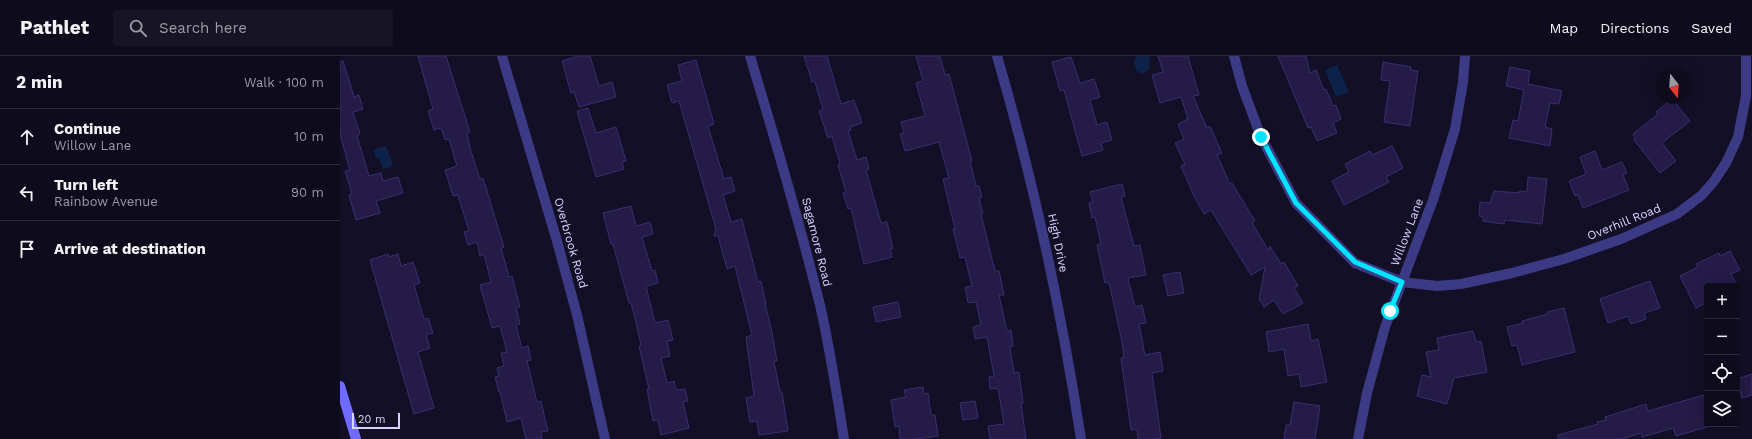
<!DOCTYPE html>
<meta charset="utf-8">
<style>
:root{--surface:#0e0b1c;--page:#171425;--text:#f1f3f6;--muted:#9b9ba3;--line:#2e2b3b}
body{margin:0;font-family:"Work Sans",sans-serif;background:var(--page);color:var(--text)}
.controls{position:absolute;right:12px;bottom:12px;display:grid;overflow:hidden;border-radius:4px;box-shadow:0 4px 16px #0002}
.controls button{width:36px;height:36px;display:grid;place-items:center;padding:0;border:0;border-bottom:1px solid var(--line);background:var(--surface);color:var(--text);font:20px sans-serif}
.compass{position:absolute;left:1316px;top:12px;width:36px;height:36px;border-radius:50%;background:var(--surface);box-shadow:0 4px 16px #0002;rotate:163deg}
.scale{position:absolute;left:12px;bottom:10px;width:48px;box-sizing:border-box;padding-left:4px;border:2px solid #d9d4ff;border-top:0;font-size:11px;line-height:14px;white-space:nowrap;color:#d9d4ff;-webkit-text-stroke:3px #130f26;paint-order:stroke}
.stop{position:absolute;width:12px;height:12px;margin:-9px;border:3px solid #00e5ff;border-radius:50%;background:#fff}
.stop.end{background:#00e5ff;border-color:#fff;box-shadow:0 1px 4px #0008}
.list{margin:0;padding:0;list-style:none}
h2{display:flex;justify-content:space-between;align-items:center;height:52px;margin:0;padding:0 16px;font-size:17px}
h2 small{font-size:13px;font-weight:400;color:var(--muted)}
.list li{display:grid;grid-template-columns:26px 1fr auto;gap:12px;align-items:center;box-sizing:border-box;height:56px;padding:0 16px;border-top:1px solid var(--line)}
.list b{display:block;font-size:15px;white-space:nowrap}
.list p{margin:0;font-size:13px;white-space:nowrap;color:var(--muted)}
.list em{font-size:13px;font-style:normal;color:var(--muted)}
.icon{flex:none;width:22px;height:22px;fill:none;stroke:currentColor;stroke-width:2;stroke-linecap:round;stroke-linejoin:round}
.map{position:relative;flex:none;width:1412px;height:383px;overflow:hidden}
header{display:flex;align-items:center;gap:24px;box-sizing:border-box;height:56px;padding:0 20px;background:var(--surface);border-bottom:1px solid var(--line)}
header strong{font-size:19px}
nav{display:flex;gap:22px;margin-inline-start:auto;font-size:14px}
.search{width:280px;height:36px;background:var(--page);display:flex;align-items:center;gap:10px;box-sizing:border-box;padding:0 14px;border-radius:4px;color:var(--muted);font-size:15px}
main{display:flex}
aside{flex:1;background:var(--surface)}
.map>svg:first-child{display:block}
</style>
<header>
<strong>Pathlet</strong>
<div class="search"><svg class="icon" aria-label="search" viewBox="0 0 24 24"><circle cx="10" cy="10" r="6"/><path d="M15 15l6 6"/></svg>Search here</div>
<nav><a>Map</a><a>Directions</a><a>Saved</a></nav>
</header>
<main>
<aside>
<h2>2 min<small>Walk · 100 m</small></h2>
<ul class="list">
<li><svg class="icon" aria-label="ahead" viewBox="0 0 24 24"><path d="M12 20V5M6 11l6-6 6 6"/></svg><div><b>Continue</b><p>Willow Lane</p></div><em>10 m</em></li>
<li><svg class="icon" aria-label="left" viewBox="0 0 24 24"><path d="M17 20v-9H6M10 6l-5 5 5 5"/></svg><div><b>Turn left</b><p>Rainbow Avenue</p></div><em>90 m</em></li>
<li><svg class="icon" aria-label="arrive" viewBox="0 0 24 24"><path d="M6 21V4h12l-3 4 3 4H6"/></svg><div><b>Arrive at destination</b></div></li>
</ul>
</aside>
<div class="map">
<svg width="1412" height="383" viewBox="0 0 1412 383">
<rect width="100%" height="100%" fill="#130f26"/>
<g fill="#0c2248">
<polygon points="796,0 810,0 809,6 809,13 806,16 801,18 796,14 794,6"/>
<polygon points="997,9 1009,36 996,41 985,14"/>
<polygon points="44,90 47,92 53,109 51,111 44,113 42,111 39,102 36,102 33,94"/>
</g>
<g fill="#241b47" stroke="#3b2d73">
<polygon points="78,0 106,0 130,76 127,77 130,92 140,123 143,122 156,165 164,191 161,192 169,221 172,220 180,251 176,252 180,268 176,269 182,292 188,290 191,304 187,305 197,346 201,345 208,375 201,376 202,383 186,383 181,362 167,366 160,336 159,336 155,321 159,320 157,312 164,310 161,297 167,296 160,270 152,272 140,229 151,226 144,198 140,200 137,186 128,189 124,176 129,175 118,139 113,140 105,114 117,110 109,83 105,84 101,72 94,74 88,55 93,53"/>
<polygon points="238,0 250,0 259,30 272,26 276,41 239,51 234,36 231,37 222,5"/>
<polygon points="464,0 487,0 501,48 514,44 522,67 510,71 511,74 508,75 517,104 526,101 529,113 526,114 541,167 547,166 553,193 550,193 552,201 524,208 511,152 508,153 503,137 506,136 498,109 500,108 492,80 488,82 479,55 483,53 475,26 472,26"/>
<polygon points="576,0 600,0 605,19 609,18 632,105 630,105 636,130 639,130 642,141 639,142 643,158 641,158 655,215 659,215 664,239 659,239 667,275 671,274 673,290 670,291 674,317 679,316 683,347 681,348 686,383 650,383 648,370 664,368 658,332 650,333 649,321 654,320 647,281 635,283 633,271 641,269 636,246 628,247 625,231 632,230 625,201 620,202 613,173 615,173 603,123 609,122 599,86 565,95 560,78 564,77 561,66 585,60 576,27 583,25"/>
<polygon points="818,0 848,0 859,39 853,40 867,72 870,70 882,97 877,99 890,128 892,127 915,165 912,167 929,195 930,190 941,208 944,206 958,230 954,232 963,247 943,258 934,244 924,251 919,243 925,211 911,219 871,154 864,158 855,142 841,110 845,108 835,87 844,83 838,68 848,63 841,41 820,47 812,19 823,16"/>
<polygon points="938,0 966,0 970,17 976,14 984,34 986,33 993,50 996,49 1001,63 993,67 997,77 977,85 971,71 968,72"/>
<polygon points="731,1 740,27 754,23 760,41 750,44 757,69 767,66 772,84 761,87 763,94 742,100 724,34 720,35 712,6"/>
<polygon points="356,4 374,68 368,70 384,123 391,121 395,135 383,139 391,166 402,163 418,226 421,225 426,248 425,248 432,276 437,305 434,305 440,336 442,336 448,375 419,379 417,365 410,366 406,342 414,340 406,281 412,279 395,210 387,213 378,180 374,180 376,173 339,45 332,47 327,29 342,25 338,9"/>
<polygon points="0,5 3,5 14,41 19,39 23,53 13,56 20,78 17,80 29,120 41,117 43,125 58,121 63,137 36,145 40,157 16,164 9,139 12,138 5,115 10,114 0,78"/>
<polygon points="1043,6 1071,11 1070,14 1078,15 1070,70 1044,66 1050,25 1041,24"/>
<polygon points="1170,11 1190,15 1188,28 1222,35 1219,48 1210,47 1205,71 1212,73 1210,90 1169,82 1173,64 1178,65 1184,34 1166,30"/>
<polygon points="1332,43 1350,65 1322,87 1336,105 1320,117 1294,84 1295,82 1293,78 1318,58 1316,56"/>
<polygon points="248,52 256,77 276,71 286,105 282,106 284,113 256,121 237,55"/>
<polygon points="1052,90 1063,112 1046,121 1049,126 1004,149 992,125 1009,116 1005,108 1030,95 1032,99"/>
<polygon points="1255,95 1262,114 1282,106 1287,117 1283,119 1289,134 1243,152 1238,139 1235,140 1229,125 1246,118 1240,101"/>
<polygon points="1188,121 1207,123 1202,168 1165,164 1164,168 1143,165 1143,161 1139,160 1140,146 1150,147 1154,135 1179,137 1179,135 1187,136"/>
<polygon points="782,128 785,140 781,141 794,190 800,189 806,219 788,222 795,251 802,249 806,267 799,268 805,299 820,296 823,315 812,317 821,382 815,383 798,383 797,373 791,374 781,302 784,301 782,286 769,226 765,227 757,189 761,188 755,161 752,162 749,147 753,146 750,136"/>
<polygon points="291,150 296,170 310,166 313,178 302,181 312,215 315,214 318,227 306,230 315,267 328,264 333,284 327,285 330,300 321,302 327,327 334,325 336,334 345,333 348,345 343,346 349,372 321,379 318,364 313,365 307,333 309,333 299,290 301,289 295,262 291,247 289,247 273,188 271,188 263,157"/>
<polygon points="1390,195 1400,214 1391,218 1397,230 1367,230 1367,246 1356,252 1340,220 1358,211 1356,208 1379,197 1380,200"/>
<polygon points="48,198 49,201 58,198 61,210 73,206 80,227 74,229 84,263 88,262 93,277 86,279 90,292 78,296 94,352 74,358 30,204"/>
<polygon points="840,216 844,237 828,240 823,219"/>
<polygon points="1310,225 1320,252 1304,257 1306,263 1291,268 1288,260 1268,267 1260,243"/>
<polygon points="558,246 561,261 536,266 533,251"/>
<polygon points="1224,252 1235,296 1182,309 1177,289 1172,290 1167,271 1183,267 1182,265 1208,258 1207,256"/>
<polygon points="968,268 971,285 978,283 987,326 961,331 959,318 948,320 944,293 929,296 926,276"/>
<polygon points="1133,275 1136,286 1141,285 1147,316 1114,322 1107,348 1077,340 1082,319 1091,321 1086,296 1099,294 1097,282"/>
<polygon points="1412,318 1412,339 1402,342 1397,323"/>
<polygon points="583,331 584,338 588,337 591,359 595,359 598,380 576,383 560,383 559,370 555,371 551,344 566,341 564,334"/>
<polygon points="1364,339 1365,341 1367,340 1367,371 1336,380 1333,372 1302,381 1301,377 1282,383 1218,383 1218,379 1258,368 1257,366 1266,364 1265,361 1306,348 1308,355"/>
<polygon points="635,345 638,362 623,364 620,347"/>
<polygon points="954,346 980,350 975,383 944,383 946,369 950,369"/>
</g>
<g fill="none" stroke-linecap="round" stroke-linejoin="round">
<g stroke="#3d3a85" stroke-width="10">
<polyline points="162,0 217,185 237,259 265,383"/>
<path d="M410,0C435,83 459,165 480,249C490,293 497,338 504,383"/>
<path d="M657,0C694,126 721,253 741,383"/>
<polyline points="894,0 902,30 921,81 956,147 1015,207 1062,226 1097,230 1121,228 1172,217 1224,203 1281,183 1337,158 1362,139 1374,125 1386,107 1398,81 1406,40 1406,0"/>
<polyline points="1018,383 1027,337 1045,271 1093,144 1115,73 1123,26 1125,0"/>
</g>
<polyline stroke="#6f6bff" stroke-width="10" points="0,330 16,383"/>
</g>
<g fill="none" stroke-linecap="round" stroke-linejoin="round">
<polyline stroke="#00e5ff" stroke-width="5" points="921,81 956,147 1015,206 1062,226 1050,255"/>
</g>
<g text-anchor="middle" dominant-baseline="central" stroke-width="3" stroke-linejoin="round" paint-order="stroke">
<g font-size="12" fill="#d9d4ff" stroke="#130f26">
<text transform="translate(1284 166) rotate(-22)">Overhill Road</text>
<text transform="translate(1067 176) rotate(-69)">Willow Lane</text>
<text transform="translate(477 186) rotate(76)">Sagamore Road</text>
<text transform="translate(231 187) rotate(74)">Overbrook Road</text>
<text transform="translate(718 187) rotate(78)">High Drive</text>
</g>
</g>
</svg>
<div class="controls">
<button>+</button>
<button>−</button>
<button><svg class="icon" aria-label="locate" viewBox="0 0 24 24"><circle cx="12" cy="12" r="6"/><path d="M12 2v4M12 18v4M2 12h4M18 12h4"/></svg></button>
<button><svg class="icon" aria-label="layers" viewBox="0 0 24 24"><path d="M12 4l9 5-9 5-9-5zM3 14l9 5 9-5"/></svg></button>
</div>
<svg class="compass" viewBox="-18 -18 36 36"><path d="M0-13l5 13h-10z" fill="#e53935"/><path d="M0 13l5-13h-10z" fill="#9b9ba3"/></svg>
<div class="scale">20 m</div>
<div class="stop" style="left:1050px;top:255px"></div>
<div class="stop end" style="left:921px;top:81px"></div>
</div>
</main>
